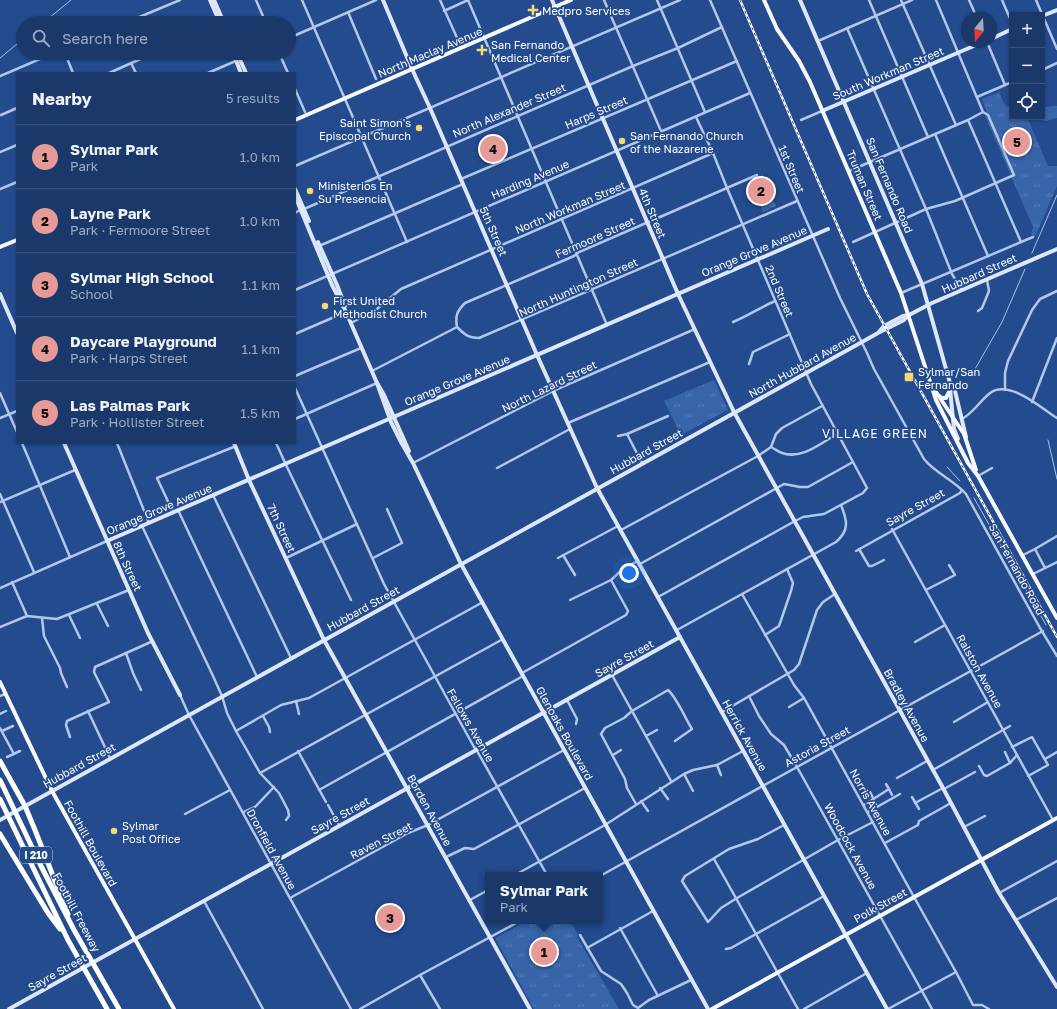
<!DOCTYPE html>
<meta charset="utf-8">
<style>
:root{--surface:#1a386a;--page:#233f70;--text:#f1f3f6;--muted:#9facc1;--line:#38527e;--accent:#e69b98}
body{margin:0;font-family:"Golos Text",sans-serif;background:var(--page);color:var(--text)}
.controls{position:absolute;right:12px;top:12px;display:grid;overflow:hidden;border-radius:0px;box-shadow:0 1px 3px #0004}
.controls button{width:36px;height:36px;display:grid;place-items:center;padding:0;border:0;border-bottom:1px solid var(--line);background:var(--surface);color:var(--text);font:20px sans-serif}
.compass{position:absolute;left:961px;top:12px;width:36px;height:36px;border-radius:50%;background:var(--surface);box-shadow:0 1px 3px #0004;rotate:198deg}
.you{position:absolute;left:629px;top:573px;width:14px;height:14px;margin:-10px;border:3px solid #fff;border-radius:50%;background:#1a73e8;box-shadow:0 0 0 6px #1a73e833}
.badge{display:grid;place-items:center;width:26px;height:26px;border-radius:50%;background:var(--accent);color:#111;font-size:13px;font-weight:700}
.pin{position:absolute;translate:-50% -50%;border:2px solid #fff;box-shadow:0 1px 4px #0006}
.popup{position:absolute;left:485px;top:872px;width:118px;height:52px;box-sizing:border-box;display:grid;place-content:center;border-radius:0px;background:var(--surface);filter:drop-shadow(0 1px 3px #0005);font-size:13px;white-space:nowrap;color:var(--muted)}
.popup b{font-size:15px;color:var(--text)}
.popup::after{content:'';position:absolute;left:50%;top:100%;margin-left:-8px;border:8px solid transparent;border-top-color:var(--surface)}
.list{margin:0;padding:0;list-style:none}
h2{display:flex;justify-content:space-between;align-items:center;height:52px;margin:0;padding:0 16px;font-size:17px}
h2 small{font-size:13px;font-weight:400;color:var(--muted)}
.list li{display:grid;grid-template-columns:26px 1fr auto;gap:12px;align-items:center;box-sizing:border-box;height:64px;padding:0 16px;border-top:1px solid var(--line)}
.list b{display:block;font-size:15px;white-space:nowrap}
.list p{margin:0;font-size:13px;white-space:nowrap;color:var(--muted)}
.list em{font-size:13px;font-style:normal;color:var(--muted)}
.icon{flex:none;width:22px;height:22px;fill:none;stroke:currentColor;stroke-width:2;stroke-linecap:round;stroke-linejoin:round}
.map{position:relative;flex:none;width:1057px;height:1009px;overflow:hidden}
.search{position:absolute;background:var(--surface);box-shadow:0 1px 3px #0004;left:16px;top:16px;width:280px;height:44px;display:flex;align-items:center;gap:10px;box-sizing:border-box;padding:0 14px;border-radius:22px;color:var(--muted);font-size:15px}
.panel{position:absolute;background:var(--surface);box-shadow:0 1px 3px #0004;left:16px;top:72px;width:280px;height:372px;border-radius:0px}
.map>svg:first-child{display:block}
</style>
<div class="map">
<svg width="1057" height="1009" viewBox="0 0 1057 1009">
<defs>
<pattern id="park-tufts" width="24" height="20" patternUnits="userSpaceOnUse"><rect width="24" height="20" fill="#3864a9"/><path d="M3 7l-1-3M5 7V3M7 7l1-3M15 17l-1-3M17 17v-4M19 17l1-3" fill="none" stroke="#567bb6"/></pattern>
</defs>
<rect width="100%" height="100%" fill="#234b8d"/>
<polygon fill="#3864a9" points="1052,106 1057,106 1057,118 1046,121 1034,119 1035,117 1042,117 1042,110 1046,107"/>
<g fill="url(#park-tufts)">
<polygon points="999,92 1006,107 1012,105 1012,117 1027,117 1048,166 1057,166 1057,186 1035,237 1031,234 1033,227 985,116 986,111 982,99"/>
<polygon points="762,174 776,206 763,212 750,182 759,180"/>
<polygon points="714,380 728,410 681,435 664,401"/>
<polygon points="527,921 570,921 578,935 577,937 619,1009 534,1009 496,940 496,938"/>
</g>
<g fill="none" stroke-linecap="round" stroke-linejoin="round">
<g stroke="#a6c2ec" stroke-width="1">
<polyline points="43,23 71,0"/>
<polyline points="0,58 23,39"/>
<polyline points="1032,253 1057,195"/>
<polyline points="971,376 1002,322 1025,269"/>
<polyline points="1048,440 1057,479"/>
<polyline points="947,467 960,481"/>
<polyline points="974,498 1046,625"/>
</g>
<g stroke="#b2c8eb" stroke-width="2.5">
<polyline points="256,0 266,23"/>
<polyline points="302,0 407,242"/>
<polyline points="440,0 458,40 458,50"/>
<polyline points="604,0 661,131"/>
<polyline points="657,0 705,112"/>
<path d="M710,0L840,298L867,353L874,369L924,459C935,473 954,480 966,494L1040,628L1057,656"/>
<polyline points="869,0 928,137"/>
<polyline points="901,0 956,125"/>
<polyline points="969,0 977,18"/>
<polyline points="1002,0 1012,23"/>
<polyline points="1036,0 1057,49"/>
<polyline points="444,11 468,0 607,325"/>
<polyline points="348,12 376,79"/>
<polyline points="125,23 180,0"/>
<polyline points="847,28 926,209 952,274 962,290"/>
<polyline points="289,38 376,0"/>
<polyline points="818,41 912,0"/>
<polyline points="987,42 1005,85"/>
<polyline points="65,53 73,73"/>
<polyline points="279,53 288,73"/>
<polyline points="131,63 136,73"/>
<polyline points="1042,70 1057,63"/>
<polyline points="109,73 154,53"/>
<polyline points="208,73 254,53"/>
<polyline points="0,76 54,53"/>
<polyline points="295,89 305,112"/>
<polyline points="977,97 1012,82"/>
<polyline points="1,115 17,108"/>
<polyline points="801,120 822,111"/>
<polyline points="968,120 1021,242"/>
<polyline points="935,134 988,256"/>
<polyline points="0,152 17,145"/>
<polyline points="295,166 680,0"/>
<polyline points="849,171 968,120 983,112"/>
<polyline points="461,179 737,61"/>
<polyline points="0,189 17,182"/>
<polyline points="304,209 633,66 678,48 722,27"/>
<polyline points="295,213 300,210"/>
<polyline points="853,242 926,209 955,201 1014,175 988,115 983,112 936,0"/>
<polyline points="319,246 463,184"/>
<polyline points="295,290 750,93"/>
<polyline points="901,293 1033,237"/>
<polyline points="978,311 982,308 989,291 987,280"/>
<path d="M733,322C748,316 761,307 775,301"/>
<polyline points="351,323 377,309 401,289 713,153"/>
<path d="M457,327C455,316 457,311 465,303L574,256L579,252L757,175"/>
<polyline points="295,334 346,312"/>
<polyline points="749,364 753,352 790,334"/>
<path d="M372,371L457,327C464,334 468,338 479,338L797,201"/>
<polyline points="295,376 361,348"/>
<polyline points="295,388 384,584 474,747 476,749 547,875"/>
<polyline points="1005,390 1005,373 1008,361 1032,310 1040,299 1057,291"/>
<polyline points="0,393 17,432"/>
<polyline points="1032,402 1057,338"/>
<polyline points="0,418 17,411"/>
<polyline points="295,419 377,383"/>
<path d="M962,419C973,413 980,401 990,393C1009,379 1041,408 1057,418"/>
<polyline points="568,423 710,362"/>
<polyline points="627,434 642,463"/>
<polyline points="618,436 627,434 668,416"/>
<polyline points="22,443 70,557"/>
<polyline points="117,443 149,523"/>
<polyline points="276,443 287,467 351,600"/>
<path d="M771,447C775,449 779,452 782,453C802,460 821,443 837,434"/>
<polyline points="413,463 555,390 695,329"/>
<polyline points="497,468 570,429"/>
<polyline points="978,476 992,468"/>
<polyline points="0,494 34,572"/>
<polyline points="213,495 291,658"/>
<polyline points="0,502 75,470"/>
<polyline points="178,510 257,677"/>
<polyline points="173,512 157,478 236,446"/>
<polyline points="142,526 213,676 222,696 227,713 236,731 260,773 279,793 288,810 289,816 286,820"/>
<polyline points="892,529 1053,820"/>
<polyline points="621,530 758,456 771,447 776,434 782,428 822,406"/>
<polyline points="859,549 869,566 872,566 884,560"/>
<polyline points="1035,549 1057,536"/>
<polyline points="856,551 960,493 962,490"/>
<polyline points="563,555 575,575"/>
<polyline points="1023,555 1035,549 1045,568"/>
<polyline points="286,558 357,524"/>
<polyline points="373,558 402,543 387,509"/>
<polyline points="558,558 618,526"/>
<polyline points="640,564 784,484 800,487 808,487 853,462"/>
<polyline points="1033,574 1057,562"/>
<polyline points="12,582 27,616"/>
<polyline points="0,588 107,541"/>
<polyline points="926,590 955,575 949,565"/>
<polyline points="742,594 794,685 804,698 914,897 956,972 973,1005 982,1005 989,1009"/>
<polyline points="658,597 795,521 803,517 824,514 863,493 867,488 811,384 727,188 713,153 696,117"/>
<polyline points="570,600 611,580 624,568 638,561"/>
<polyline points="97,604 108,626"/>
<polyline points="69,615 80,638"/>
<polyline points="42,618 44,636 60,668 61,673 67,687"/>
<polyline points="0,627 27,616 57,619 129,590"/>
<path d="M677,630L836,542C850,530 847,520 841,505"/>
<polyline points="765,635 779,626 791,591 793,583 787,569"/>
<polyline points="915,642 945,625"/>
<polyline points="126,653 133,673 141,690"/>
<polyline points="522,673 626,615 628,611 611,580"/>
<polyline points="612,675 671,781"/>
<polyline points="180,695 189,715 351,1009"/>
<polyline points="0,696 5,694"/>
<polyline points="749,696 759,716 771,734 784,745 797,767 932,1009"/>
<polyline points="567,700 577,719 576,724"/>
<polyline points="296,701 299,714"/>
<polyline points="789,707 804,698"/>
<polyline points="88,711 110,758"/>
<polyline points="722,712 794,670 799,664 817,610 823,602 835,594"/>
<polyline points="0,714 6,711"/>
<polyline points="263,716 269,727 270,732"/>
<polyline points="954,722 988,702"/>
<polyline points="0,728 14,754"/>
<polyline points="2,731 13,726"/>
<polyline points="236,731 281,705 309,698 483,602"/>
<polyline points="646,736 657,730"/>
<polyline points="70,737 66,725 67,721 109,702 94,672 95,667 153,641"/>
<polyline points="1012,747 1032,737 1048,765 1028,776"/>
<polyline points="298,751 326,802"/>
<polyline points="1005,752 1010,763"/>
<polyline points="613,755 621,750"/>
<polyline points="7,757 20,751"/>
<polyline points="1045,759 1057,752"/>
<polyline points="717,765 721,775"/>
<polyline points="979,766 984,775 987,776 1010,763 1017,755"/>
<polyline points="933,770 1010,726"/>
<polyline points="260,773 503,639"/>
<polyline points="684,774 693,791"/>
<polyline points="897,778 927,761"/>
<polyline points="886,784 889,789"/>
<polyline points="660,788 668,799"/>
<polyline points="944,789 975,772"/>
<polyline points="319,790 523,676"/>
<polyline points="870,792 876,804"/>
<polyline points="912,797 919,809"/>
<polyline points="641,801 648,811"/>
<polyline points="915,803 943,788"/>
<path d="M636,804L627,788L625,779L601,734L605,728L624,718L632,711L668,690C677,698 685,718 692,729L675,741"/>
<polyline points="328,805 339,825"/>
<polyline points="864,805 889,789 892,795"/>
<polyline points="244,812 255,807 274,787"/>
<polyline points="868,812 900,794"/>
<polyline points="185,814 230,790"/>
<polyline points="784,825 758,839 729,849 685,876 682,881 708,922 721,908 737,898 838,840 873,822"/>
<polyline points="964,827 985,816"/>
<polyline points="885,843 918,825 919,821 951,803"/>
<polyline points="446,857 465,848 474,849 585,788"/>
<polyline points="714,859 798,1009"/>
<polyline points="515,875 605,825 684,774 693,770 717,765 743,751"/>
<polyline points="600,876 1043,631"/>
<polyline points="999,893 1057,861"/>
<polyline points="290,898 408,833 428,825 564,750"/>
<polyline points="470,900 488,890"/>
<polyline points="204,901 263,1009"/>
<polyline points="1016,920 1057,898"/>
<polyline points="620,928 658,996"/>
<polyline points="580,935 601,971 621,984 627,993 633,1005 638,1008 649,1000 691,980"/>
<polyline points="587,948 653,911"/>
<polyline points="726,949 731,948 824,896"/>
<polyline points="420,975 440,1009"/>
<polyline points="360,1009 420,975 520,921"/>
<polyline points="804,1009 867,973"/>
<polyline points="888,1009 956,972"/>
</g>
<g stroke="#dde7f9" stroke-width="4">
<polyline points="210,0 220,23"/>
<polyline points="214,0 224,23"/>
<polyline points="383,0 412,69 430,108 537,355 597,488 887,1009"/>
<polyline points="552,0 678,294 734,412 943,788 999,893 1057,987"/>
<polyline points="800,0 922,284 950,383 955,391 966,437"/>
<polyline points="1042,16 1057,10"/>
<polyline points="991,39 1012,29"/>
<polyline points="233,53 241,73"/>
<polyline points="237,53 246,73"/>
<polyline points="822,111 983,42"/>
<polyline points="295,189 309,221"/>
<polyline points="295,196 332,285 346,312 377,383 384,395 409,451"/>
<polyline points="318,242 337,285 345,306"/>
<polyline points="0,294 17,333"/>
<polyline points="880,332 904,320 908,315"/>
<polyline points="377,383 391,422 401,442 413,463 461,564 708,1009"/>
<polyline points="950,389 954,429 958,439"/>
<polyline points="64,443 148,633 180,695"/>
<polyline points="234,443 249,480 324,640 530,1009"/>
<polyline points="107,541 828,229"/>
<polyline points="0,820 862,342 878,333 884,326 903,316 909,315 932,303 1057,249"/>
<polyline points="9,1009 680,637"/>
</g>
<g stroke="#f7f9fe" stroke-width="4">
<polyline points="764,0 777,29 799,61 810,82 901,293 936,400 968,463 978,476 1057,618"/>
<polyline points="295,120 571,0"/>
<polyline points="0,247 17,240"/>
<polyline points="936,392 964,434 976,470"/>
<polyline points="938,395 942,398 946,398 950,390"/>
<polyline points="0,682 52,791 174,1009"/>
<polyline points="712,1009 1057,818"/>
</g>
<g stroke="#fff" stroke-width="5">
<polyline points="0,761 25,806 35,830 68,914"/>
<polyline points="0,780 41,866 74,930 119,1009"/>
<polyline points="0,799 68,940 107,1009"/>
<polyline points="0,834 48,913 60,929"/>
</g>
<g stroke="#fff" stroke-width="2.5">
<polyline id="rail" points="740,0 867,294 1057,637"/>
</g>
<use href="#rail" stroke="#234b8d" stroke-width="1" stroke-dasharray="3" stroke-linecap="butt"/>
</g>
<g fill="#f6d975" stroke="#234b8d" stroke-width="1.5">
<path d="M531 4h4v4h4v4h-4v4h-4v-4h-4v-4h4z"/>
<path d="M480 44h4v4h4v4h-4v4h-4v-4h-4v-4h4z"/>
<circle cx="419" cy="128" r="4"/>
<circle cx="622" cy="141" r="4"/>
<circle cx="310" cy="191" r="4"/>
<circle cx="325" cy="306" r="4"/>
<rect x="904" y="372" width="10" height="10" rx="2"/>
<circle cx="114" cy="831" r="4"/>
</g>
<g text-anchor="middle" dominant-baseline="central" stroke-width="3.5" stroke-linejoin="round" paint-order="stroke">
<rect fill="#234b8d" stroke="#bdc9dd" stroke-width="1" x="20" y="847" width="32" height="16" rx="3"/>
<g font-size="10" font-weight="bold" fill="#fff">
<text x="36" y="855">I 210</text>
</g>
<g font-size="11" fill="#fff" stroke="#234b8d" text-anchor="start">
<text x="542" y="10">Medpro Services</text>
<text x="491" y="44">San Fernando<tspan x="491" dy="13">Medical Center</tspan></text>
<text x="411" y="122" text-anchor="end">Saint Simon's<tspan x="411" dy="13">Episcopal Church</tspan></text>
<text x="630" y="135">San Fernando Church<tspan x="630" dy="13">of the Nazarene</tspan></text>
<text x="318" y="185">Ministerios En<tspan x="318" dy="13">Su Presencia</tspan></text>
<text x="333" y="300">First United<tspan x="333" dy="13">Methodist Church</tspan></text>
<text x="918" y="371">Sylmar/San<tspan x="918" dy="13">Fernando</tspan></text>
<text x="122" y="825">Sylmar<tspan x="122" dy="13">Post Office</tspan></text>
</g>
<g font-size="11" fill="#fff" stroke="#234b8d">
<text transform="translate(430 52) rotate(-23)">North Maclay Avenue</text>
<text transform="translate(888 73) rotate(-23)">South Workman Street</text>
<text transform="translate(509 110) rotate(-23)">North Alexander Street</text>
<text transform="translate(596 112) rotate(-23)">Harps Street</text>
<text transform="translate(792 169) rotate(67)">1st Street</text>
<text transform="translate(530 179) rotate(-23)">Harding Avenue</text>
<text transform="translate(865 185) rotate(67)">Truman Street</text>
<text transform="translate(890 185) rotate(67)">San Fernando Road</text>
<text transform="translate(570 207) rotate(-23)">North Workman Street</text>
<text transform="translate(653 213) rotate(67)">4th Street</text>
<text transform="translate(494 231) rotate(66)">5th Street</text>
<text transform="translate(595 237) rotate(-24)">Fermoore Street</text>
<text transform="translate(754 251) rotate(-23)">Orange Grove Avenue</text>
<text transform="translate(979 273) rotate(-24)">Hubbard Street</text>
<text transform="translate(578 287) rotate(-24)">North Huntington Street</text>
<text transform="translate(780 291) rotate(67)">2nd Street</text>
<text transform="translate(802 365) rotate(-29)">North Hubbard Avenue</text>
<text transform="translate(457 380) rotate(-23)">Orange Grove Avenue</text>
<text transform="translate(549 386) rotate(-26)">North Lazard Street</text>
<text transform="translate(646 451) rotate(-29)">Hubbard Street</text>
<text transform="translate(915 507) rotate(-29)">Sayre Street</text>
<text transform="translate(159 509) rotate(-23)">Orange Grove Avenue</text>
<text transform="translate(282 528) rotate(65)">7th Street</text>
<text transform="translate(128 566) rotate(65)">8th Street</text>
<text transform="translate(1017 569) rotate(61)">San Fernando Road</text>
<text transform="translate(363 608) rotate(-29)">Hubbard Street</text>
<text transform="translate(624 658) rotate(-29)">Sayre Street</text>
<text transform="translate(980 671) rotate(61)">Ralston Avenue</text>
<text transform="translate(907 705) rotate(61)">Bradley Avenue</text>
<text transform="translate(471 725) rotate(60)">Fellows Avenue</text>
<text transform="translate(565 733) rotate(61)">Glenoaks Boulevard</text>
<text transform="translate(745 735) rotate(61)">Herrick Avenue</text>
<text transform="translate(817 746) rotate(-29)">Astoria Street</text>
<text transform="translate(79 765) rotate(-29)">Hubbard Street</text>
<text transform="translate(871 802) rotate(61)">Norris Avenue</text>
<text transform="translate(430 810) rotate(61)">Borden Avenue</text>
<text transform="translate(340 815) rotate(-29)">Sayre Street</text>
<text transform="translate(381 840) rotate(-27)">Raven Street</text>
<text transform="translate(91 843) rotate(61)">Foothill Boulevard</text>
<text transform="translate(851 846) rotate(61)">Woodcock Avenue</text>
<text transform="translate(272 849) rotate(61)">Dronfield Avenue</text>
<text transform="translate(880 905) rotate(-29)">Polk Street</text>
<text transform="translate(77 912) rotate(62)">Foothill Freeway</text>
<text transform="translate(57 972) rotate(-29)">Sayre Street</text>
</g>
<g font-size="12" letter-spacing="1" fill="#fff" stroke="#234b8d">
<text x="875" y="433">VILLAGE GREEN</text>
</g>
</g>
</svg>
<div class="controls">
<button>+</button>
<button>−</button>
<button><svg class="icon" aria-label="locate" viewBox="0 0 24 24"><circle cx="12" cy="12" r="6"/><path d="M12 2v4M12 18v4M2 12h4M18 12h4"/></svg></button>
</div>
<svg class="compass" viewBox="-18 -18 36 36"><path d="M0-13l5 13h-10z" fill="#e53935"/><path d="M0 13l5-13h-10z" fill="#9facc1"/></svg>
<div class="you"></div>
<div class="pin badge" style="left:544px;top:952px">1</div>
<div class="popup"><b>Sylmar Park</b>Park</div>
<div class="pin badge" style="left:761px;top:191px">2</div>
<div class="pin badge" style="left:390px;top:918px">3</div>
<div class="pin badge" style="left:493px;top:149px">4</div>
<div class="pin badge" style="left:1017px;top:142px">5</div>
<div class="search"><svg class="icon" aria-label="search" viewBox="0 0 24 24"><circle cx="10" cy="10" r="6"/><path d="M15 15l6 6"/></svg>Search here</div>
<section class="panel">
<h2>Nearby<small>5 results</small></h2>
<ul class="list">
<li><span class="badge">1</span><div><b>Sylmar Park</b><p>Park</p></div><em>1.0 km</em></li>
<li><span class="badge">2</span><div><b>Layne Park</b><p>Park · Fermoore Street</p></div><em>1.0 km</em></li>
<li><span class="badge">3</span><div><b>Sylmar High School</b><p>School</p></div><em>1.1 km</em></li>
<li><span class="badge">4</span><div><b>Daycare Playground</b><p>Park · Harps Street</p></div><em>1.1 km</em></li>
<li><span class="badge">5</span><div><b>Las Palmas Park</b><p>Park · Hollister Street</p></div><em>1.5 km</em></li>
</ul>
</section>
</div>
